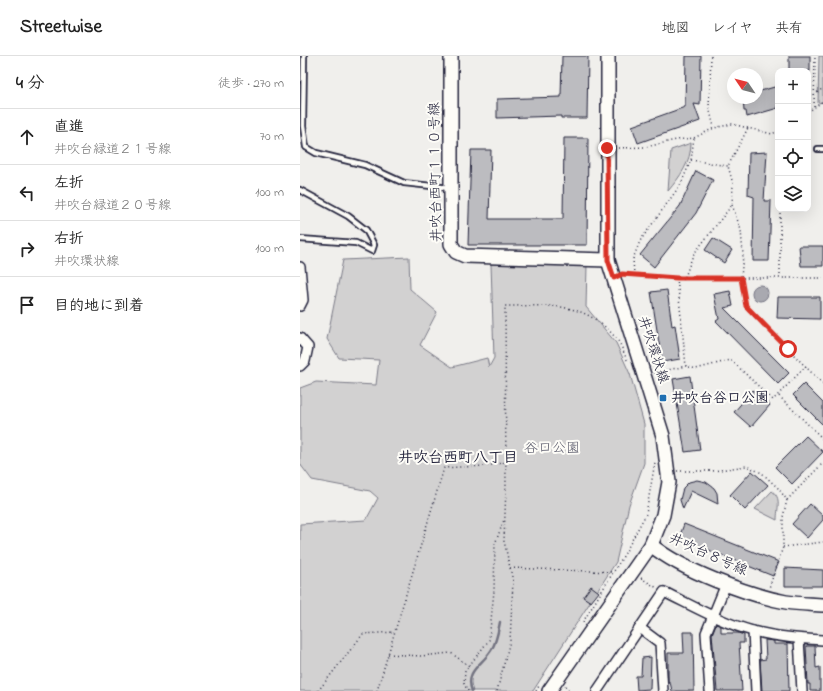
<!DOCTYPE html>
<html lang="ja">
<meta charset="utf-8">
<style>
:root{--surface:#fff;--page:#f6f6f6;--text:#222;--muted:#767676;--line:#e0e0e0}
body{margin:0;font-family:"Indie Flower","Klee One",sans-serif;background:var(--page);color:var(--text)}
.controls{position:absolute;right:12px;top:12px;display:grid;overflow:hidden;border-radius:8px;box-shadow:0 4px 16px #0002}
.controls button{width:36px;height:36px;display:grid;place-items:center;padding:0;border:0;border-bottom:1px solid var(--line);background:var(--surface);color:var(--text);font:20px sans-serif}
.compass{position:absolute;left:427px;top:12px;width:36px;height:36px;border-radius:50%;background:var(--surface);box-shadow:0 4px 16px #0002;rotate:305deg}
.stop{position:absolute;width:12px;height:12px;margin:-9px;border:3px solid #d93025;border-radius:50%;background:#fff}
.stop.end{background:#d93025;border-color:#fff;box-shadow:0 1px 4px #0008}
.list{margin:0;padding:0;list-style:none}
h2{display:flex;justify-content:space-between;align-items:center;height:52px;margin:0;padding:0 16px;font-size:17px}
h2 small{font-size:13px;font-weight:400;color:var(--muted)}
.list li{display:grid;grid-template-columns:26px 1fr auto;gap:12px;align-items:center;box-sizing:border-box;height:56px;padding:0 16px;border-top:1px solid var(--line)}
.list b{display:block;font-size:15px;white-space:nowrap}
.list p{margin:0;font-size:13px;white-space:nowrap;color:var(--muted)}
.list em{font-size:13px;font-style:normal;color:var(--muted)}
.icon{flex:none;width:22px;height:22px;fill:none;stroke:currentColor;stroke-width:2;stroke-linecap:round;stroke-linejoin:round}
.map{position:relative;flex:none;width:523px;height:635px;overflow:hidden}
header{display:flex;align-items:center;gap:24px;box-sizing:border-box;height:56px;padding:0 20px;background:var(--surface);border-bottom:1px solid var(--line)}
header strong{font-size:19px}
nav{display:flex;gap:22px;margin-inline-start:auto;font-size:14px}
main{display:flex}
aside{flex:1;background:var(--surface)}
.map>svg:first-child{display:block}
</style>
<header>
<strong>Streetwise</strong>
<nav><a>地図</a><a>レイヤ</a><a>共有</a></nav>
</header>
<main>
<aside>
<h2>4 分<small>徒歩 · 270 m</small></h2>
<ul class="list">
<li><svg class="icon" aria-label="ahead" viewBox="0 0 24 24"><path d="M12 20V5M6 11l6-6 6 6"/></svg><div><b>直進</b><p>井吹台緑道２１号線</p></div><em>70 m</em></li>
<li><svg class="icon" aria-label="left" viewBox="0 0 24 24"><path d="M17 20v-9H6M10 6l-5 5 5 5"/></svg><div><b>左折</b><p>井吹台緑道２０号線</p></div><em>100 m</em></li>
<li><svg class="icon" aria-label="right" viewBox="0 0 24 24"><path d="M7 20v-9h11M14 6l5 5-5 5"/></svg><div><b>右折</b><p>井吹環状線</p></div><em>100 m</em></li>
<li><svg class="icon" aria-label="arrive" viewBox="0 0 24 24"><path d="M6 21V4h12l-3 4 3 4H6"/></svg><div><b>目的地に到着</b></div></li>
</ul>
</aside>
<div class="map">
<svg width="523" height="635" viewBox="0 0 523 635">
<rect width="100%" height="100%" fill="#f0efec"/>
<filter id="ink" filterUnits="userSpaceOnUse"><feTurbulence type="fractalNoise" baseFrequency=".025" numOctaves="2"/><feDisplacementMap in="SourceGraphic" scale="8" xChannelSelector="R" yChannelSelector="G"/><feConvolveMatrix kernelMatrix="1 2 1 2 8 2 1 2 1" color-interpolation-filters="sRGB"/></filter>
<g filter="url(#ink)">
<g fill="#d2d1d1" stroke="#7a7a86">
<polygon points="519,0 523,0 523,46 518,47"/>
<path d="M391,87C391,106 380,121 368,135L371,94Z"/>
<polygon points="109,201 110,233 137,256 120,289 152,311 187,302 189,311 194,302 191,208 287,209 286,251 316,287 330,318 344,368 344,407 329,449 316,506 233,635 0,635 0,468 66,464 78,442 70,435 12,424 0,408 0,332 16,326 76,329 79,304 39,302 27,283 43,204"/>
<path d="M472,435C482,442 477,452 477,464L455,453Z"/>
</g>
<circle fill="#a9a9b0" stroke="#737381" cx="460" cy="237" r="8"/>
<g fill="none" stroke-linecap="round" stroke-linejoin="round">
<path stroke="#737381" stroke-width="2.5" d="M172,635C164,614 183,609 192,593C197,584 198,576 200,566"/>
</g>
<g fill="#bcbcc0" stroke="#22223b">
<polygon points="262,0 288,0 287,62 261,62 261,60 197,62 197,43 261,41"/>
<polygon points="386,0 401,0 400,49 394,48 400,65 338,87 332,70 385,51"/>
<rect x="489" y="0" width="21" height="15"/>
<polygon points="478,30 478,52 447,61 446,55 444,55 443,42 457,42 457,36"/>
<polygon points="264,82 288,82 287,189 168,189 171,94 191,94 189,163 263,163"/>
<polygon points="467,96 464,145 471,145 469,205 453,205 454,141 448,139 449,97"/>
<polygon points="396,115 413,124 396,157 354,211 340,199 380,150"/>
<polygon points="413,182 432,194 424,207 405,194"/>
<polygon points="499,190 523,190 523,210 501,210"/>
<polygon points="367,234 372,270 375,269 380,303 362,306 351,236"/>
<polygon points="430,235 433,250 424,252 489,317 478,328 416,265 419,263 414,238"/>
<polygon points="478,241 520,241 520,263 477,262"/>
<polygon points="390,320 400,394 385,396 373,323"/>
<polygon points="504,328 523,347 523,369 493,339"/>
<polygon points="453,334 470,349 451,371 434,356"/>
<polygon points="506,380 523,396 492,428 475,411"/>
<polygon points="452,415 468,429 445,454 430,439"/>
<polygon points="397,424 406,426 414,432 417,437 418,448 391,435 383,453 380,444 383,432 389,426"/>
<polygon points="510,448 523,460 523,464 507,482 492,468"/>
<polygon points="384,468 479,506 473,520 379,482"/>
<polygon points="485,512 523,514 523,530 485,530"/>
<polygon points="291,530 299,536 291,546 283,541"/>
<polygon points="416,568 421,570 421,577 438,577 444,579 444,587 439,587 442,635 417,635 412,578"/>
<polygon points="383,576 393,576 394,635 372,635 370,626 368,626 368,597 384,597"/>
<polygon points="465,584 474,585 474,588 488,588 489,635 462,635 460,604 466,603"/>
<polygon points="506,590 515,590 516,612 520,611 520,635 510,635 510,628 508,628"/>
<polygon points="351,601 350,633 337,634 336,620 341,620 342,602"/>
</g>
<g fill="none" stroke-linecap="round" stroke-linejoin="round">
<g stroke="#22223b" stroke-width="8">
<g id="lane">
<polyline points="4,0 3,70 6,91 16,97 65,109 104,127 150,132"/>
<polyline points="518,93 523,93"/>
<polyline points="0,134 48,160 66,174 74,189 72,195 56,187 0,183"/>
</g>
</g>
<g stroke="#22223b" stroke-width="12">
<g id="street">
<polyline points="0,211 3,244 0,250"/>
<polyline points="0,282 8,291 5,305 0,310"/>
<polyline points="340,572 360,587 363,635"/>
<polyline points="453,575 456,635"/>
<polyline points="499,583 502,635"/>
<path d="M297,635L364,536C393,550 422,567 453,575C476,581 500,583 523,584"/>
<polyline points="410,635 406,577 426,528"/>
</g>
</g>
<g stroke="#22223b" stroke-width="16">
<g id="secondary">
<polyline points="151,0 151,188 156,196 165,200 308,204"/>
<path d="M351,489C381,514 448,539 486,546C498,548 511,548 523,549"/>
<polyline points="249,635 351,489 363,459 369,426 363,380 308,204 308,0"/>
</g>
</g>
<g stroke="#22223b" stroke-width="1.5" stroke-dasharray="1 3" stroke-linecap="butt">
<polyline points="411,0 409,51 414,71"/>
<polyline points="514,39 523,32"/>
<polyline points="514,51 515,0"/>
<polyline points="508,56 523,45"/>
<polyline points="319,92 346,91 376,84 394,82 414,72 432,68 472,78 478,75"/>
<polyline points="391,104 428,110"/>
<polyline points="432,149 441,174 443,199 441,222 445,250 523,328"/>
<polyline points="480,153 480,221"/>
<polyline points="323,218 377,222 523,222"/>
<polyline points="334,219 333,203 340,185 381,128 391,104 394,82"/>
<polyline points="385,221 393,199 432,149 433,128 428,110 448,72"/>
<polyline points="377,222 386,310"/>
<polyline points="354,317 386,310 396,313 431,304 473,344 506,310"/>
<polyline points="479,340 523,383"/>
<polyline points="377,415 413,415 446,410 462,417 478,432 487,444 483,461 483,491 469,532"/>
<polyline points="487,444 523,407"/>
<polyline points="483,491 523,486"/>
<polyline points="210,512 314,516"/>
<polyline points="341,522 357,532"/>
<polyline points="283,566 325,497 346,458 355,406"/>
<polyline points="88,598 121,600 151,597 169,610"/>
<polyline points="265,630 271,635"/>
<polyline points="18,635 63,578 94,576"/>
<path d="M77,635L144,412C165,410 185,412 205,406"/>
<polyline points="168,635 164,628 165,615 189,584 194,535 195,488 204,464"/>
<path d="M197,635L210,585L213,525L204,485L206,431L205,250C249,250 283,244 315,281C321,287 324,298 328,306"/>
<polyline points="236,635 239,630"/>
</g>
<use href="#lane" stroke="#fdfcf7" stroke-width="4.5"/>
<use href="#street" stroke="#fdfcf7" stroke-width="9"/>
<use href="#secondary" stroke="#fdfcf7" stroke-width="13"/>
</g>
</g>
<g fill="none" stroke-linecap="round" stroke-linejoin="round" filter="url(#ink)">
<polyline stroke="#d93025" stroke-width="5" points="307,92 308,204 314,222 322,218 377,222 441,222 446,250 488,293"/>
</g>
<rect fill="#1f6fb2" stroke="#fdfcf7" stroke-width="1.5" x="359" y="338" width="8" height="8" rx="2"/>
<g text-anchor="middle" dominant-baseline="central" stroke-width="4" stroke-linejoin="round" paint-order="stroke">
<g font-size="14" fill="#22223b" stroke="#fdfcf7">
<text transform="translate(136 116) rotate(-91)">井吹台西町１１０号線</text>
<text transform="translate(353 294) rotate(72)">井吹環状線</text>
<text transform="translate(408 499) rotate(24)">井吹台８号線</text>
</g>
<g font-size="14" font-weight="bold" fill="#22223b" stroke="#fdfcf7" text-anchor="start">
<text x="371" y="342">井吹台谷口公園</text>
</g>
<g font-size="14" fill="#575768" stroke="#fdfcf7">
<text x="252" y="392">谷口公園</text>
</g>
<g font-size="15" font-weight="bold" fill="#22223b" stroke="#fdfcf7">
<text x="158" y="402">井吹台西町八丁目</text>
</g>
</g>
</svg>
<div class="controls">
<button>+</button>
<button>−</button>
<button><svg class="icon" aria-label="locate" viewBox="0 0 24 24"><circle cx="12" cy="12" r="6"/><path d="M12 2v4M12 18v4M2 12h4M18 12h4"/></svg></button>
<button><svg class="icon" aria-label="layers" viewBox="0 0 24 24"><path d="M12 4l9 5-9 5-9-5zM3 14l9 5 9-5"/></svg></button>
</div>
<svg class="compass" viewBox="-18 -18 36 36"><path d="M0-13l5 13h-10z" fill="#e53935"/><path d="M0 13l5-13h-10z" fill="#767676"/></svg>
<div class="stop" style="left:488px;top:293px"></div>
<div class="stop end" style="left:307px;top:92px"></div>
</div>
</main>
